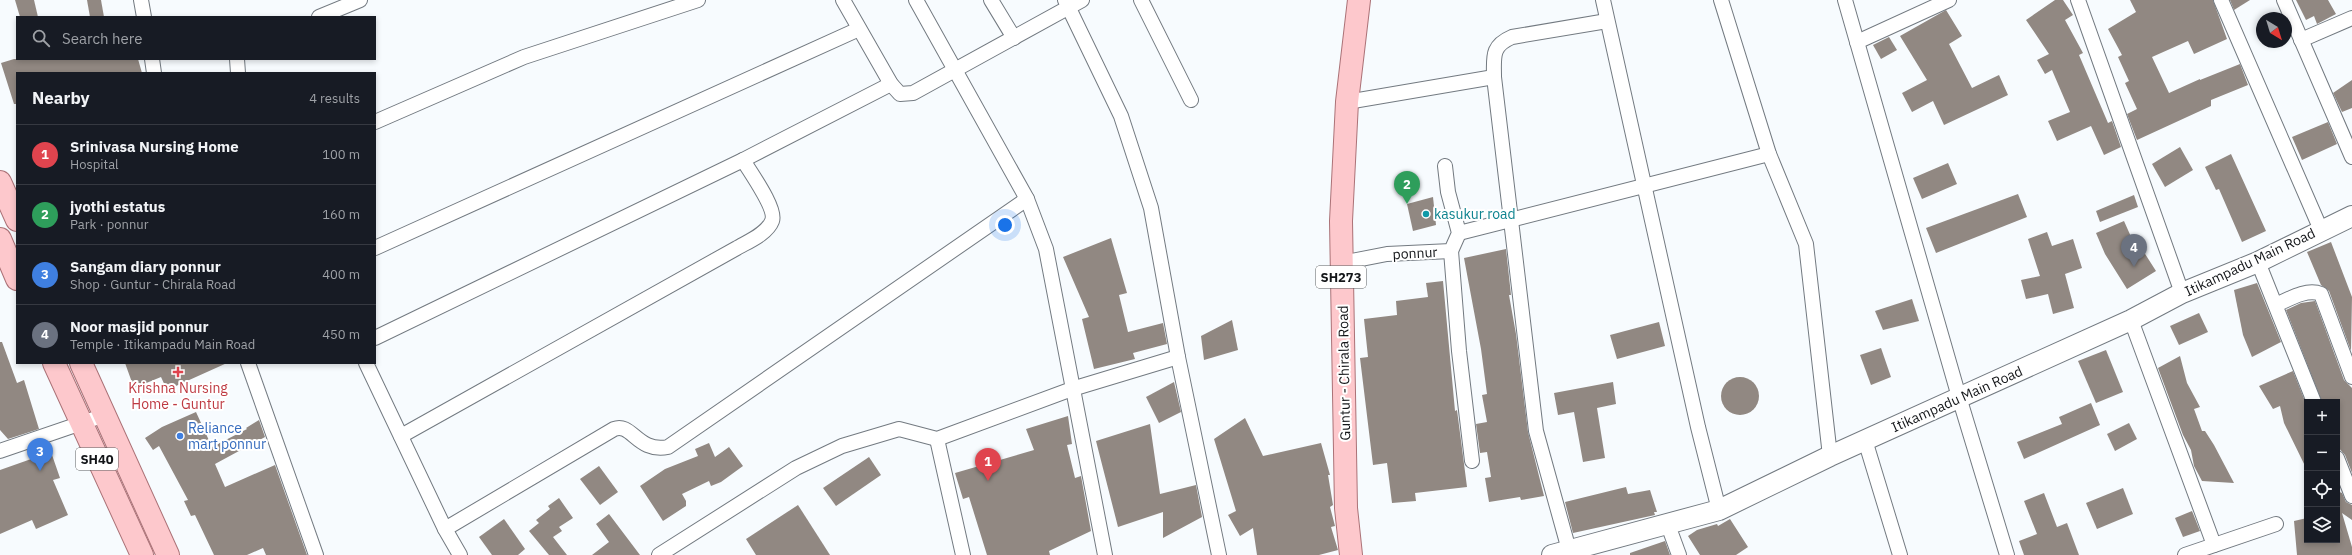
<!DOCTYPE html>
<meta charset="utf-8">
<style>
:root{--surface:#171b24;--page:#20242c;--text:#f1f3f6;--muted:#9ea1a6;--line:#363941;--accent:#ea580c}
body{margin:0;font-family:"IBM Plex Sans",sans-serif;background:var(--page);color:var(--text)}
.controls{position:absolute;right:12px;bottom:12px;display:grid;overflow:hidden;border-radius:0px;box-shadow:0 2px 6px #0003}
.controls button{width:36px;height:36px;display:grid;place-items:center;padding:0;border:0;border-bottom:1px solid var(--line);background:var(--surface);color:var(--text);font:20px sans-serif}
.compass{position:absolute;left:2256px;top:12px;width:36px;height:36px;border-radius:50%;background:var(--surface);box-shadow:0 2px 6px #0003;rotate:142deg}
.you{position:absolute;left:1005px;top:225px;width:14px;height:14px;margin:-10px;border:3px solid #fff;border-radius:50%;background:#1a73e8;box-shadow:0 0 0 6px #1a73e833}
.badge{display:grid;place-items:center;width:26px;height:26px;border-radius:50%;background:var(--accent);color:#fff;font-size:13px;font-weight:700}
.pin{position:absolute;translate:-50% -33px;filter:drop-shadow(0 1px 2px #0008)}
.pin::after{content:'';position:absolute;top:21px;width:14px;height:12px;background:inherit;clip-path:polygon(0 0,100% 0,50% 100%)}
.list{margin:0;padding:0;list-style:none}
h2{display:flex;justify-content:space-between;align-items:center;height:52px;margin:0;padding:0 16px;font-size:17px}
h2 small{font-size:13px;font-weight:400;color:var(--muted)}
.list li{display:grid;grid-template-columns:26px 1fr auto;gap:12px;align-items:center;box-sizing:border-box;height:60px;padding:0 16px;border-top:1px solid var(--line)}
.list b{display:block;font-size:15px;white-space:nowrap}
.list p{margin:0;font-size:13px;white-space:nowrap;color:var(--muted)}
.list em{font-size:13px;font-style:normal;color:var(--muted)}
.icon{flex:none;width:22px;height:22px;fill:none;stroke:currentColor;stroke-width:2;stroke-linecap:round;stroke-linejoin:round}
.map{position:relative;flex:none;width:2352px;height:555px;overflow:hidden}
.search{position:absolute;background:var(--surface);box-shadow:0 2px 6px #0003;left:16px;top:16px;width:360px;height:44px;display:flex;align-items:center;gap:10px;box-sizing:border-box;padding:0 14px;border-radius:0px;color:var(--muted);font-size:15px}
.panel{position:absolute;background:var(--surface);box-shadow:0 2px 6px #0003;left:16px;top:72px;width:360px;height:292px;border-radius:0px}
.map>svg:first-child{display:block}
</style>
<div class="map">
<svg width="2352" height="555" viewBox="0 0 2352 555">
<rect width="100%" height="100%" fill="#f7fbfe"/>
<g fill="#918882">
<polygon points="15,0 34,0 38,17 20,17"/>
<polygon points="87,0 101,0 104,17 90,17"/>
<polygon points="2055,0 2063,0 2073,15 2065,20 2083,53 2079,55 2108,123 2112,121 2121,147 2104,155 2091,126 2057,141 2048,121 2070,112 2052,70 2045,74 2037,60 2049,54 2026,20"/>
<polygon points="2130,0 2213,0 2227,39 2194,54 2188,41 2152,57 2169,93 2200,79 2200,80 2240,64 2248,85 2211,100 2211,106 2137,140 2127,114 2137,109 2125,83 2129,81 2118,57 2122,55 2108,29 2136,12"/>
<polygon points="2230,0 2250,0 2234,10"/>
<polygon points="2296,0 2328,0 2336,14 2317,24 2314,16 2306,20"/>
<polygon points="1946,10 1962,36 1949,44 1972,88 1999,75 2008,95 1944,125 1933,101 1912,112 1902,93 1927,80 1900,36"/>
<polygon points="1889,37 1897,50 1881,59 1873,45"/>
<polygon points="14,59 138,59 142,73 17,73 17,104 14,104 1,63"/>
<polygon points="2352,80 2352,108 2342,112 2333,93"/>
<polygon points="2328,122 2337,144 2302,160 2292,137"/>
<polygon points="2180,147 2193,170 2165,187 2152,164"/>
<polygon points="2231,154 2266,231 2242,242 2219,189 2216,190 2205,167"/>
<polygon points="1948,163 1957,184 1922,199 1913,178"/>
<polygon points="2018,194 2027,217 1936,253 1926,228"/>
<polygon points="2134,195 2138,207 2100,222 2096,211"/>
<polygon points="1433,197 1436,225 1413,231 1407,204"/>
<polygon points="2124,221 2136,248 2140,246 2156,271 2127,289 2105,254 2096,233"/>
<polygon points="2047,232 2052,246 2073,239 2082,268 2065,274 2074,308 2053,314 2048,294 2026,299 2021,280 2040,276 2028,239"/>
<polygon points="1111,238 1127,293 1119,295 1128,332 1163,323 1167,344 1133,353 1135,359 1094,369 1082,319 1089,317 1063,257"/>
<polygon points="2331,242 2352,297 2351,351 2329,291 2321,285 2307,252"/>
<polygon points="1506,249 1511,295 1509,295 1516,334 1528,432 1544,496 1521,500 1520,497 1489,502 1485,478 1491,477 1487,452 1480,453 1476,424 1487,422 1482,395 1487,394 1481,349 1464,258"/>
<polygon points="1443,281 1455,411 1457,410 1467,487 1415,493 1416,501 1392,503 1387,463 1373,465 1360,358 1368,357 1364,319 1397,315 1396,301 1428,297 1426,283"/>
<polygon points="2257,283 2281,342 2252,357 2243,335 2234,290"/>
<polygon points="1912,299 1919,321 1883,330 1875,311"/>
<polygon points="2315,301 2344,380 2352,388 2352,473 2345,455 2337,446 2337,402 2322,402 2286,310 2301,303"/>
<polygon points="2199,313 2208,332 2179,345 2170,326"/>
<polygon points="1232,320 1238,350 1204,360 1201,336"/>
<polygon points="1659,322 1665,346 1617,359 1610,335"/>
<polygon points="0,342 2,342 17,383 24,380 39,429 8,439 0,430"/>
<polygon points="1881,348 1891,377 1871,385 1860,355"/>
<polygon points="2106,350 2123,392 2096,403 2078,361"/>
<polygon points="2180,356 2187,383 2200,407 2194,409 2202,431 2205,431 2214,445 2234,483 2202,481 2194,466 2191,450 2183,435 2158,368"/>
<polygon points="125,363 227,363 167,390 161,377 134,388"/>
<polygon points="2293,371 2307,406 2307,470 2284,423 2280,406 2273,409 2259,386"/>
<circle cx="1740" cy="396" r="19"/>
<polygon points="1174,382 1181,412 1159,423 1146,397"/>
<polygon points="1613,382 1616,404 1597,408 1605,458 1583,462 1574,412 1558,415 1554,393"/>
<polygon points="2091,403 2100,425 2024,459 2017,442 2062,424 2059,417"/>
<polygon points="196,412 212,447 247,429 246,428 259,420 265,437 215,464 225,487 275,465 307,555 266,555 263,548 247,555 214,555 195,515 191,516 184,501 188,500 159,446 153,450 145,438 162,427"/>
<polygon points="1068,416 1072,444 1067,445 1075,478 1081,476 1091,531 1049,551 1050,555 987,555 969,497 963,499 955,473 1034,450 1026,429"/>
<polygon points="1245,418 1263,456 1321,443 1330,475 1328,475 1333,505 1330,507 1335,526 1331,527 1338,550 1319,555 1257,555 1253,528 1240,536 1228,515 1236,511 1214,439"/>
<polygon points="2129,423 2137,439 2115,451 2107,434"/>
<polygon points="1150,424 1160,494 1196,485 1202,517 1163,538 1163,512 1118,527 1096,441"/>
<polygon points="709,443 715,457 729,447 743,466 721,482 711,486 709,481 682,494 686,501 686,506 663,521 640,486 665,469 698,456 695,449"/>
<polygon points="51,452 60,478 53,480 68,515 36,529 32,520 0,534 0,470"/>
<polygon points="869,457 881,475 836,506 823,488"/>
<polygon points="599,466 618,492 600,505 580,479"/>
<polygon points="1626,487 1628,494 1650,490 1657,512 1654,512 1655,515 1573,533 1565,502"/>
<polygon points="2123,488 2133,514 2097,529 2086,503"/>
<polygon points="2337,491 2342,493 2346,502 2352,505 2352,520 2342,513 2352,547 2352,555 2297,555 2294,521 2307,518 2307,540 2337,540"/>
<polygon points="2044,493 2057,527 2067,523 2079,555 2024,555 2019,541 2037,534 2024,501"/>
<polygon points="559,498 573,518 559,527 562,531 553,537 567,555 549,555 529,531 539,523 536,520 550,509 548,506"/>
<polygon points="798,505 830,555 756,555 746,539"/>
<polygon points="2192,511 2200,531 2183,537 2175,518"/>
<polygon points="609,514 640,555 592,555 609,542 596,524"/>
<polygon points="504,519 525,549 518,555 492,555 479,537"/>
<polygon points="1730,519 1748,547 1736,555 1700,555 1688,536 1697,530 1717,524 1718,526"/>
<polygon points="1665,541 1670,555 1630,555 1630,553"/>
</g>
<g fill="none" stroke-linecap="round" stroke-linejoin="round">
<g stroke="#737a81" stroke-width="16">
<g id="street">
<polyline points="141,0 144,17"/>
<polyline points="843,0 891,84 900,94 913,93 1082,0"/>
<polyline points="916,0 1027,199 1046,249 1105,555"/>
<polyline points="991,0 1014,38"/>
<polyline points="1065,0 1121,116 1151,208 1178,357 1219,555"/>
<polyline points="1141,0 1191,100"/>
<polyline points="1603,0 1698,427 1719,510"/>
<polyline points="1721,0 1769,154 1806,244 1830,456"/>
<polyline points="1845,0 1959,397 2007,555"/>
<polyline points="2078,0 2182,293"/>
<polyline points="2221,0 2321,230"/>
<polyline points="2284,0 2352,157"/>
<polyline points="319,17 360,0"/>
<polyline points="2301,40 2352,18"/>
<polyline points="1857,42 1949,0"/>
<polyline points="152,59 154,73"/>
<polyline points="237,59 238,73"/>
<polyline points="1347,102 1494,77"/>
<polyline points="375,122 524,57 698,0"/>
<polyline points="1459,233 1769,154"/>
<polyline points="375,248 859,29"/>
<polyline points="1451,251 1459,351 1472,461"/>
<polyline points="2258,262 2314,402"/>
<polyline points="1341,263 1387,254 1451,251 1459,233 1448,192 1445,166"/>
<path d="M2276,305C2289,299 2307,288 2321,294L2352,377"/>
<polyline points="2131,320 2214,545"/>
<polyline points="375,338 743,160 891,84"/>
<polyline points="248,363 316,555"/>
<polyline points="366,363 445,529 460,555"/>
<path d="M401,436L737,248C747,242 767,234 772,221C777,209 750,172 743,160"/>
<polyline points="937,439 963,555"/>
<polyline points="1865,440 1900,555"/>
<polyline points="0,451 105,415"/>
<polyline points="2337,458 2352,496"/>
<polyline points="1668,525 1679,555"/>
<path d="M445,529L614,429C632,422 637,453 668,447L1027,199"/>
<path d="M1569,550L1536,431L1494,77C1494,57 1491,46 1512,37L1607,21"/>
<polyline points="659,555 796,468 842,446 899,429 937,439 1072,389 1178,357"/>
<polyline points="2185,555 2276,524"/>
</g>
</g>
<g stroke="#737a81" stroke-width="22">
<polyline id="secondary" points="1552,555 1719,510 1830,456 2131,320 2182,293 2258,262 2352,216"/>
</g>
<g stroke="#ab7277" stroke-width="24">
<g id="primary">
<polyline points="0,182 17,220"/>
<polyline points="0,239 17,279"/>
<polyline points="54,363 142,555"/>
<polyline points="81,363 168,555"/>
<polyline points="1351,555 1346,508 1341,221 1347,102 1359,0"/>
</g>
</g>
<use href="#street" stroke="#fff" stroke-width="14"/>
<use href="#secondary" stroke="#fff" stroke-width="20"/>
<use href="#primary" stroke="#fdc8cc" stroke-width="22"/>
</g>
<circle fill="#0f9aa8" stroke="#fff" stroke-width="1.5" cx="1426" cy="214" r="4"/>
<path fill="#e0444e" stroke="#fff" stroke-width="1.5" d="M176 366h4v4h4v4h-4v4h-4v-4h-4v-4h4z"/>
<circle fill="#3f7fe0" stroke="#fff" stroke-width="1.5" cx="180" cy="436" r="4"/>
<g text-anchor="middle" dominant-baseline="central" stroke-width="4" stroke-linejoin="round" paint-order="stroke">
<g fill="#fff" stroke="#5a5c5e" stroke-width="1">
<rect x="1316" y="266" width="50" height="22" rx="3"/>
<rect x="76" y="448" width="42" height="22" rx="3"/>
</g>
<g font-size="13" font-weight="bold" fill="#141619">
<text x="1341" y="277">SH273</text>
<text x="97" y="459">SH40</text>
</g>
<g font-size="14" fill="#0d838f" stroke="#fff" text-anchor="start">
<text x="1434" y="214">kasukur road</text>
</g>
<g font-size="14" fill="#141619" stroke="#fff">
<text transform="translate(1415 253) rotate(-3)">ponnur</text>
<text transform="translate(2250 262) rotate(-25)">Itikampadu Main Road</text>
<text transform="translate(1344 373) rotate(-91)">Guntur - Chirala Road</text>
<text transform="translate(1957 399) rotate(-24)">Itikampadu Main Road</text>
</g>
<g font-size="14" fill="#be3a42" stroke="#fff">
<text x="178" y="388">Krishna Nursing<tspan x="178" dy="16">Home - Guntur</tspan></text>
</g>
<g font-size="14" fill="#366cbe" stroke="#fff" text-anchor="start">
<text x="188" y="428">Reliance<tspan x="188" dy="16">mart ponnur</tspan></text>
</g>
</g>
</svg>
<div class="controls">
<button>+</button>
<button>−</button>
<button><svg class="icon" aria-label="locate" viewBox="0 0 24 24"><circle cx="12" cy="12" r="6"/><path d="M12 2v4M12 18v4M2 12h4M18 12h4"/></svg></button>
<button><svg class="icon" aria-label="layers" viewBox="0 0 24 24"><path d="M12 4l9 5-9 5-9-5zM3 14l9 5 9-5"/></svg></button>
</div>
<svg class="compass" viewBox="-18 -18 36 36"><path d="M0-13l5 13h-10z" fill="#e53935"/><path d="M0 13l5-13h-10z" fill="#9ea1a6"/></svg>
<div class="you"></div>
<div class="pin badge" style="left:988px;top:481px;background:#e0444e">1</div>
<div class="pin badge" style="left:1407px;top:204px;background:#2e9e5b">2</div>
<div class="pin badge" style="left:40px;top:471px;background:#3f7fe0">3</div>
<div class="pin badge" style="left:2134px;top:267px;background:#6b7280">4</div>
<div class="search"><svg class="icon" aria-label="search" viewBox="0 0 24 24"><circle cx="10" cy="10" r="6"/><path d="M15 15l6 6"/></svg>Search here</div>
<section class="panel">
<h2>Nearby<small>4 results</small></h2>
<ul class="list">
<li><span class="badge" style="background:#e0444e">1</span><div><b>Srinivasa Nursing Home</b><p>Hospital</p></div><em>100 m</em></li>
<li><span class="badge" style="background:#2e9e5b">2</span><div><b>jyothi estatus</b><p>Park · ponnur</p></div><em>160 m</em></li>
<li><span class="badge" style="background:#3f7fe0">3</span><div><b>Sangam diary ponnur</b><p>Shop · Guntur - Chirala Road</p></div><em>400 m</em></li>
<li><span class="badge" style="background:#6b7280">4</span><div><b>Noor masjid ponnur</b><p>Temple · Itikampadu Main Road</p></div><em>450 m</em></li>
</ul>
</section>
</div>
